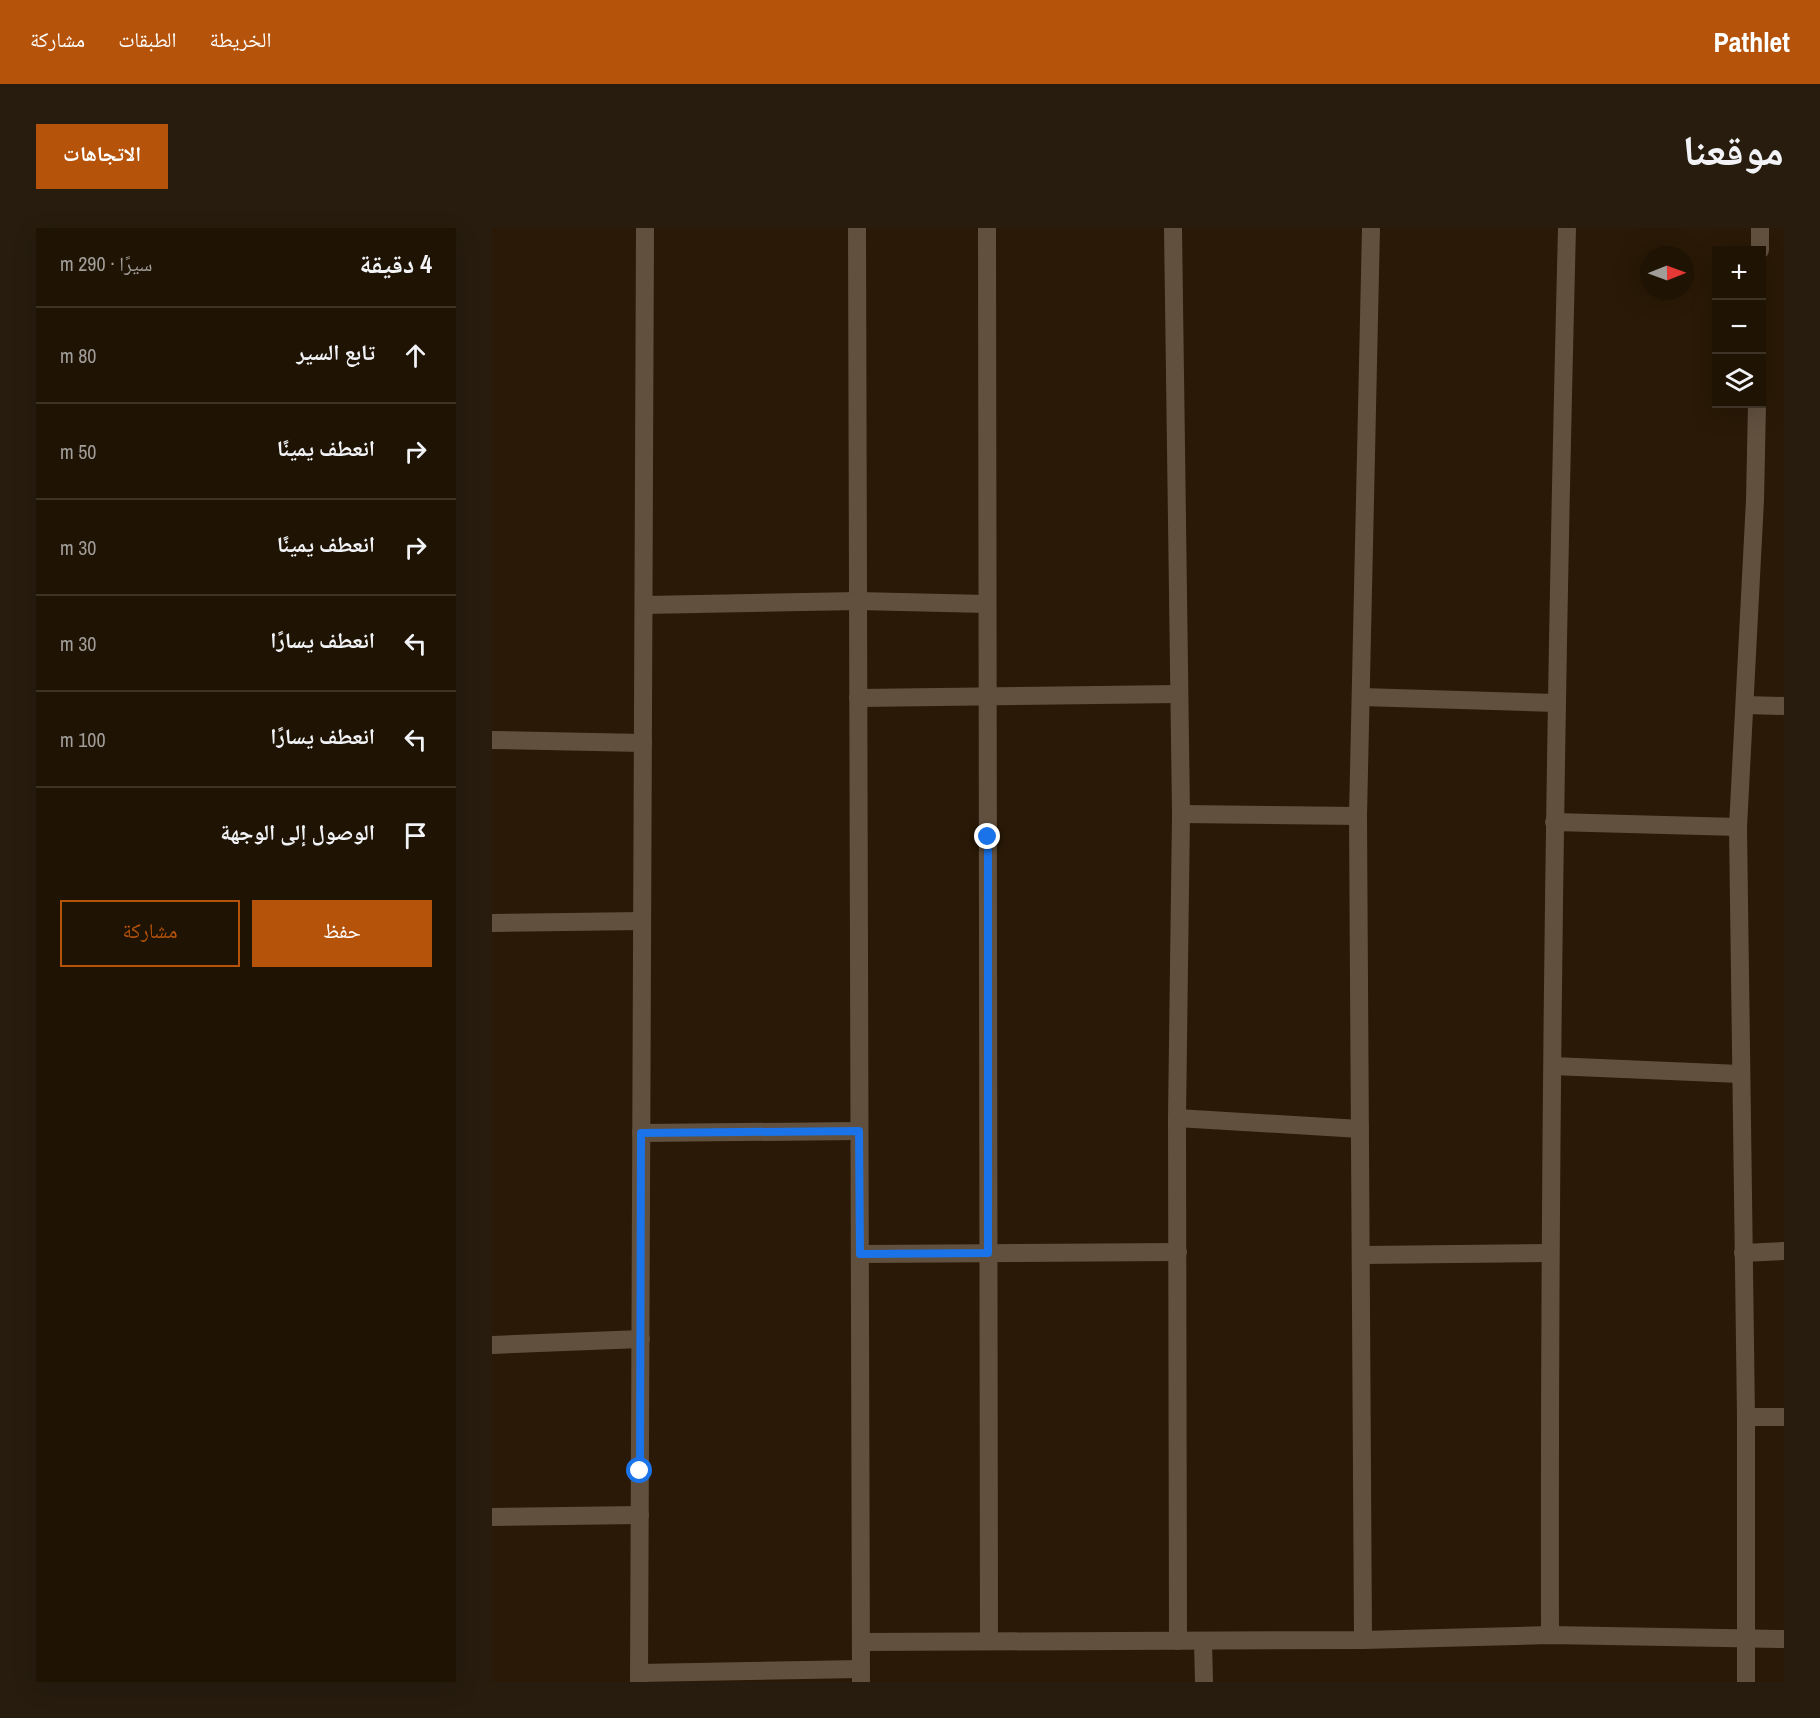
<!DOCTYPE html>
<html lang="ar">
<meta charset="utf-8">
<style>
:root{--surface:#1f1304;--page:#271c0e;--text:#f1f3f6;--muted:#a19e9a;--line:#3c3226;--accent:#b45309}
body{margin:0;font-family:"Archivo Narrow","Noto Naskh Arabic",sans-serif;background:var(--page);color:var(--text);direction:rtl}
.controls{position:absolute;right:18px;top:18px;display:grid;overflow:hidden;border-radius:0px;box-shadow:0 6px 24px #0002}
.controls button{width:54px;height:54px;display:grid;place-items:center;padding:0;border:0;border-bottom:2px solid var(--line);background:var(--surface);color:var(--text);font:30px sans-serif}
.compass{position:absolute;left:1148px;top:18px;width:54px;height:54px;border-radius:50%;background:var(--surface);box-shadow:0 6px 24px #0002;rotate:89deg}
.stop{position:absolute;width:18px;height:18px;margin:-14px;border:4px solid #1a73e8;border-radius:50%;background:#fff}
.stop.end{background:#1a73e8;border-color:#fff;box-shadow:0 2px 6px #0008}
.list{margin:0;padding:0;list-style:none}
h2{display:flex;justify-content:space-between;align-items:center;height:78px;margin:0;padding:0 24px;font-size:26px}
h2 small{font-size:20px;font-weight:400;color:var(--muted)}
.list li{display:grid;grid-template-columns:39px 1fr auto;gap:18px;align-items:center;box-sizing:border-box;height:96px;padding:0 24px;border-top:2px solid var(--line)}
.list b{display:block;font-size:22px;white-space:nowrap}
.list em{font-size:20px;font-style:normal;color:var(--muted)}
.actions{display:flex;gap:12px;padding:18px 24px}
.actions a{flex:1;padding:14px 0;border:2px solid var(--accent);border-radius:0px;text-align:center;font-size:21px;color:var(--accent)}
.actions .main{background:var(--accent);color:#fff}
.icon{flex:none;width:33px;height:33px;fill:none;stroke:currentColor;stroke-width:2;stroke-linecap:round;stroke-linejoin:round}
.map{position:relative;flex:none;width:1292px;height:1454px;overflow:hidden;direction:ltr;border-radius:0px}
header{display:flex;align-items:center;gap:36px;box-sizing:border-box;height:84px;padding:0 30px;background:var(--accent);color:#fff}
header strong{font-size:28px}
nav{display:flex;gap:33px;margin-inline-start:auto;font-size:21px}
.intro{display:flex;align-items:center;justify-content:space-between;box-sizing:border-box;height:144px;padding:0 36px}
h1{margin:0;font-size:42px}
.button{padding:15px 27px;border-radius:0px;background:var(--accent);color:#fff;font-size:21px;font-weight:700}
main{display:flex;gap:36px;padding:0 36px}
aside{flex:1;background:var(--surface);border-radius:0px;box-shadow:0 6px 24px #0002}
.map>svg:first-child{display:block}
</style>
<header>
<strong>Pathlet</strong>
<nav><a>الخريطة</a><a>الطبقات</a><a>مشاركة</a></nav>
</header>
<div class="intro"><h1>موقعنا</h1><a class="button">الاتجاهات</a></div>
<main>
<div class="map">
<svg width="1292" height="1454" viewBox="0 0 1292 1454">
<rect width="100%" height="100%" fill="#291906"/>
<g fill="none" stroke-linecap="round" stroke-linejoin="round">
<g stroke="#61503e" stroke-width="18">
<polyline points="365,0 369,1454"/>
<polyline points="495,0 497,1413"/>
<polyline points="681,0 689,586 685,890 686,1413"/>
<polyline points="1268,22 1268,0"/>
<polyline points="152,377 366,373 495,376"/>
<polyline points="870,469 1063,475"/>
<polyline points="366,470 686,466"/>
<polyline points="1253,477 1292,478"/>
<polyline points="0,512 151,515"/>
<polyline points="689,586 866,588"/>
<polyline points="1062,594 1246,599"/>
<polyline points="0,695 150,693"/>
<polyline points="1061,838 1248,846"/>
<polyline points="685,890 868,901"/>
<polyline points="149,905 367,903"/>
<polyline points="1251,1025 1292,1023"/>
<polyline points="368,1026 686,1024"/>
<polyline points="870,1027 1057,1025"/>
<polyline points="0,1117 149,1111"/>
<polyline points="1254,1189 1292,1189"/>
<polyline points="0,1289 148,1287"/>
<path d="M1058,1407C1057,938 1063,469 1075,0"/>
<polyline points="871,1412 866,588 879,0"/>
<polyline points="711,1413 712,1454"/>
<polyline points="369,1414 871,1412 1058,1407 1292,1411"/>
<polyline points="147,1445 369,1441"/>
<polyline points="147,1454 153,0"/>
<polyline points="1254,1454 1254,1189 1246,599 1263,272 1265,176"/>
</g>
</g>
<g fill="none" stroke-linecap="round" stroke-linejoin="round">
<polyline stroke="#1a73e8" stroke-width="8" points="148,1243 149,905 367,903 368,1026 496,1025 496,609"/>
</g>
</svg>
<div class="controls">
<button>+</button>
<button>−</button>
<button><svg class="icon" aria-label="layers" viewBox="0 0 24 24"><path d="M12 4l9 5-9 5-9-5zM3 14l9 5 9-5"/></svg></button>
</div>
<svg class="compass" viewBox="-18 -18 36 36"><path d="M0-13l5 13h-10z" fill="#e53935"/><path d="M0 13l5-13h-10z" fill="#a19e9a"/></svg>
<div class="stop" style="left:148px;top:1243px"></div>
<div class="stop end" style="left:496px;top:609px"></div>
</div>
<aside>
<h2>4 دقيقة<small>سيرًا · 290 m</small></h2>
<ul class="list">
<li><svg class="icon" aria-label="ahead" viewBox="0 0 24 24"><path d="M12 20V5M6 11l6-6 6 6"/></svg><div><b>تابع السير</b></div><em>80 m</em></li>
<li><svg class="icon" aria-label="right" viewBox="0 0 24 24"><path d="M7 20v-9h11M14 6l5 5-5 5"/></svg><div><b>انعطف يمينًا</b></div><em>50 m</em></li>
<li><svg class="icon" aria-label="right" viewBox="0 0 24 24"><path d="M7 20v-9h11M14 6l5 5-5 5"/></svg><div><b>انعطف يمينًا</b></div><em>30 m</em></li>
<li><svg class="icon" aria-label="left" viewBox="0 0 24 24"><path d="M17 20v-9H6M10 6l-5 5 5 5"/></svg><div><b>انعطف يسارًا</b></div><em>30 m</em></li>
<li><svg class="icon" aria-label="left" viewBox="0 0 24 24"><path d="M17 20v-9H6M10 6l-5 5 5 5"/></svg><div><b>انعطف يسارًا</b></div><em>100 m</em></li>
<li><svg class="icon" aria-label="arrive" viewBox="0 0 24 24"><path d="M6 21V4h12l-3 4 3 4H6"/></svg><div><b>الوصول إلى الوجهة</b></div></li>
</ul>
<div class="actions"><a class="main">حفظ</a><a>مشاركة</a></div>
</aside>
</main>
